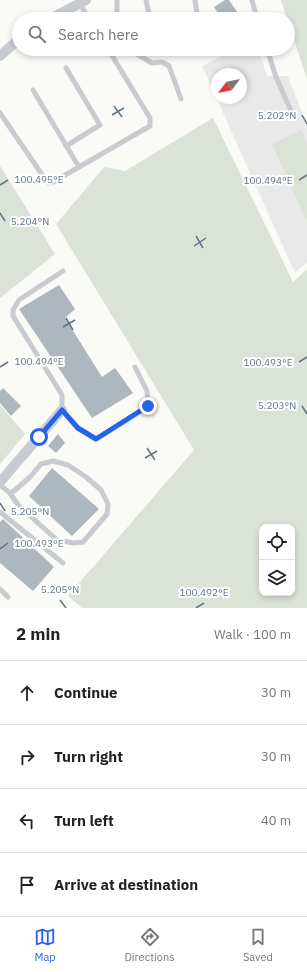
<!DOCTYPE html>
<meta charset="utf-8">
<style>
:root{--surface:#fff;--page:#f6f6f6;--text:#222;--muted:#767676;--line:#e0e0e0;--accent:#2563eb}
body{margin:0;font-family:"IBM Plex Sans",sans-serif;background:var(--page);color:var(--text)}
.controls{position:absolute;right:12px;bottom:12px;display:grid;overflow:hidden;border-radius:8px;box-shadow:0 2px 6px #0003}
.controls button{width:36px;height:36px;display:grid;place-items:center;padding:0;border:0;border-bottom:1px solid var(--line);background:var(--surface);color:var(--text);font:20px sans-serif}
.compass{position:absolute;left:211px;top:68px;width:36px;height:36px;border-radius:50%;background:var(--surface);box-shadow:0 2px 6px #0003;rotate:238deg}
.stop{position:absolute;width:12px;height:12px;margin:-9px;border:3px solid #2563eb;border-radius:50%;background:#fff}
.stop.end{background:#2563eb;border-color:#fff;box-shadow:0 1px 4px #0008}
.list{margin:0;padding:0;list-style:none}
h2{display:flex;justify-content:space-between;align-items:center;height:52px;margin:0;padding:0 16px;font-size:17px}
h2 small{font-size:13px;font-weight:400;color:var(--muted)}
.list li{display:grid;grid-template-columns:26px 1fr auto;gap:12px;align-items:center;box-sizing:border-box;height:64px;padding:0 16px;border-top:1px solid var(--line)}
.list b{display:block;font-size:15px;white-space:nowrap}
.list em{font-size:13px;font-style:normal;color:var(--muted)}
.icon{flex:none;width:22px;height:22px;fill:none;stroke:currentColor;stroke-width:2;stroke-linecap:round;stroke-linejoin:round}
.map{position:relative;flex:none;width:307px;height:608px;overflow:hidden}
.search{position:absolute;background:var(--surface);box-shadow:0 2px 6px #0003;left:12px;right:12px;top:12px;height:44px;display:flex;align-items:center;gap:10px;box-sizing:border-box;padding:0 14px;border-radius:22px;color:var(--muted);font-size:15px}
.sheet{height:308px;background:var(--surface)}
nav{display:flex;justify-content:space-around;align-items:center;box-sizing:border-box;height:56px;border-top:1px solid var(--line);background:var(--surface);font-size:11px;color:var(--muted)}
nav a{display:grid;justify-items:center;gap:2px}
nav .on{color:var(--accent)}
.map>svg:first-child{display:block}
</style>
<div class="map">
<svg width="307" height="608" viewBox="0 0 307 608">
<rect width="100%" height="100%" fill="#fafaf7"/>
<path fill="#e8e9e8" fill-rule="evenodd" d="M237,49H258L267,76H288L307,126V262L295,273L202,66ZM217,74H241V98H217Z"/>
<g fill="#dbe2d8" fill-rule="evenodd">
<polygon points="281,0 307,0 307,79 288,22 288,19 287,19"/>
<path d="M213,118L293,282L307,269V608H82L68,596L194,450L56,224L104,167L125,171ZM262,527H292V593H262Z"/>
<polygon points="302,130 307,146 307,222 272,144"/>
<polygon points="0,166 55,254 0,298"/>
<polygon points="0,405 25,434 0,464"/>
</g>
<g fill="#adb7bd">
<polygon points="225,0 229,0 242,19 222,19 214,7"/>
<polygon points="59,285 75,309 65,318 102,377 115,368 133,393 92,418 19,309"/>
<polygon points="3,388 21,406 11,416 0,403 0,391"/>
<polygon points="58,434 65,443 56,453 48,446"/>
<polygon points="52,468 99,509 72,536 29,496"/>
<polygon points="3,519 54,567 33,591 0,563 0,522"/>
</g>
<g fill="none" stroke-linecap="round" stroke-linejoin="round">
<g stroke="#c8ccd0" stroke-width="5">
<polyline points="117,0 117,19"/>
<polyline points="146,0 150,19"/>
<polyline points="195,0 198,19"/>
<polyline points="252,0 257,19"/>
<polyline points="80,4 89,19"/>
<polyline points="128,49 152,63 162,62 169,66 181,99"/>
<polyline points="267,49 276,77 292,113"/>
<polyline points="0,113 45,179 49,183 53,182 79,167 33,90"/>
<polyline points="66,146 100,125 66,68"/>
<polyline points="79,167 150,126 150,118 108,49"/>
<polyline points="63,271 19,300 13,310 13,316 62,395 62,410 77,428 96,439 129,419 148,406 147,391 135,367"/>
<polyline points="0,485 10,493 18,505 57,540 73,543 83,542 107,514 108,504 101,490 86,477 68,465 53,461 41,464 30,477 14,491 10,493"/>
<polyline points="0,512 63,563"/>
<polyline points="0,589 8,597"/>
</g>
<g stroke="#c8ccd0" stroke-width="10">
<polyline points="50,19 86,0"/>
<polyline points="0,56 19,39"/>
<polyline points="0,482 62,410"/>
</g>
</g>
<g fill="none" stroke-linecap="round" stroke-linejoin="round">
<polyline stroke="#2563eb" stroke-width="5" points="39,437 62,410 78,428 96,439 129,418 148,406"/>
</g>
<path fill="none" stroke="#627585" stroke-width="1.5" d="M114,106L122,117M112,115L124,108M302,115L307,124M299,180L307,175M0,185L8,180M0,213L5,221M196,236L203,248M194,246L206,238M66,318L73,330M63,327L75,320M299,362L307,357M0,367L8,362M302,406L307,414M147,448L155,460M145,458L157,451M0,503L5,511M0,549L8,543M60,600L66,608M196,608L204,603"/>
<g font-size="10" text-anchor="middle" fill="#627585" stroke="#fff" stroke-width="4" stroke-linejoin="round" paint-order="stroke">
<text x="277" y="119">5.202°N</text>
<text x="39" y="183">100.495°E</text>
<text x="268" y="184">100.494°E</text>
<text x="30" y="225">5.204°N</text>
<text x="39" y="365">100.494°E</text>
<text x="268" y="366">100.493°E</text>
<text x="277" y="409">5.203°N</text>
<text x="30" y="515">5.205°N</text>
<text x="39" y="547">100.493°E</text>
<text x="60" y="593">5.205°N</text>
<text x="204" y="596">100.492°E</text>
</g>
</svg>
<div class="controls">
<button><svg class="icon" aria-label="locate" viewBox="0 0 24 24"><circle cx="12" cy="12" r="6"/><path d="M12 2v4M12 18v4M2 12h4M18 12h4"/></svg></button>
<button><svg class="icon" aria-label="layers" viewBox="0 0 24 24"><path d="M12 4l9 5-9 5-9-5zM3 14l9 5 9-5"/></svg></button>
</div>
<svg class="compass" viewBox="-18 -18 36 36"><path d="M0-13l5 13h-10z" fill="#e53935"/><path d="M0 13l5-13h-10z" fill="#767676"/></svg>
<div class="stop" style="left:39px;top:437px"></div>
<div class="stop end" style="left:148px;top:406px"></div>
<div class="search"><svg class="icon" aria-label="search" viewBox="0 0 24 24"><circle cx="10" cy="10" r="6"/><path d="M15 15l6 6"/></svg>Search here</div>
</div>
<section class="sheet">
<h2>2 min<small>Walk · 100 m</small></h2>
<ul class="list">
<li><svg class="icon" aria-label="ahead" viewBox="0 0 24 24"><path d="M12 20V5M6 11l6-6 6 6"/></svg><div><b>Continue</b></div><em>30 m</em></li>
<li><svg class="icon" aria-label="right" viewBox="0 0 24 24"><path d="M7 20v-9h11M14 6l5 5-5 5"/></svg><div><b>Turn right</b></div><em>30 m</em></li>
<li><svg class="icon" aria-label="left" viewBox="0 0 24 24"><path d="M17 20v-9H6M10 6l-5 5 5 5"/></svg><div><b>Turn left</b></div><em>40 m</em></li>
<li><svg class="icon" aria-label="arrive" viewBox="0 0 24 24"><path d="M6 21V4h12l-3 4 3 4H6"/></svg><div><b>Arrive at destination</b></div></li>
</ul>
</section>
<nav>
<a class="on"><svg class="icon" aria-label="map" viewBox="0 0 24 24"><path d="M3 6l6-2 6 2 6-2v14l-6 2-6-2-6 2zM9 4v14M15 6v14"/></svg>Map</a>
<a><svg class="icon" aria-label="directions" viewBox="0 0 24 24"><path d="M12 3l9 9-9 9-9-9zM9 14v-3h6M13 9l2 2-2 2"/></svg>Directions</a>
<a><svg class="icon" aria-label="saved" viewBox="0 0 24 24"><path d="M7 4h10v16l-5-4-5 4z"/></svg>Saved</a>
</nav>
